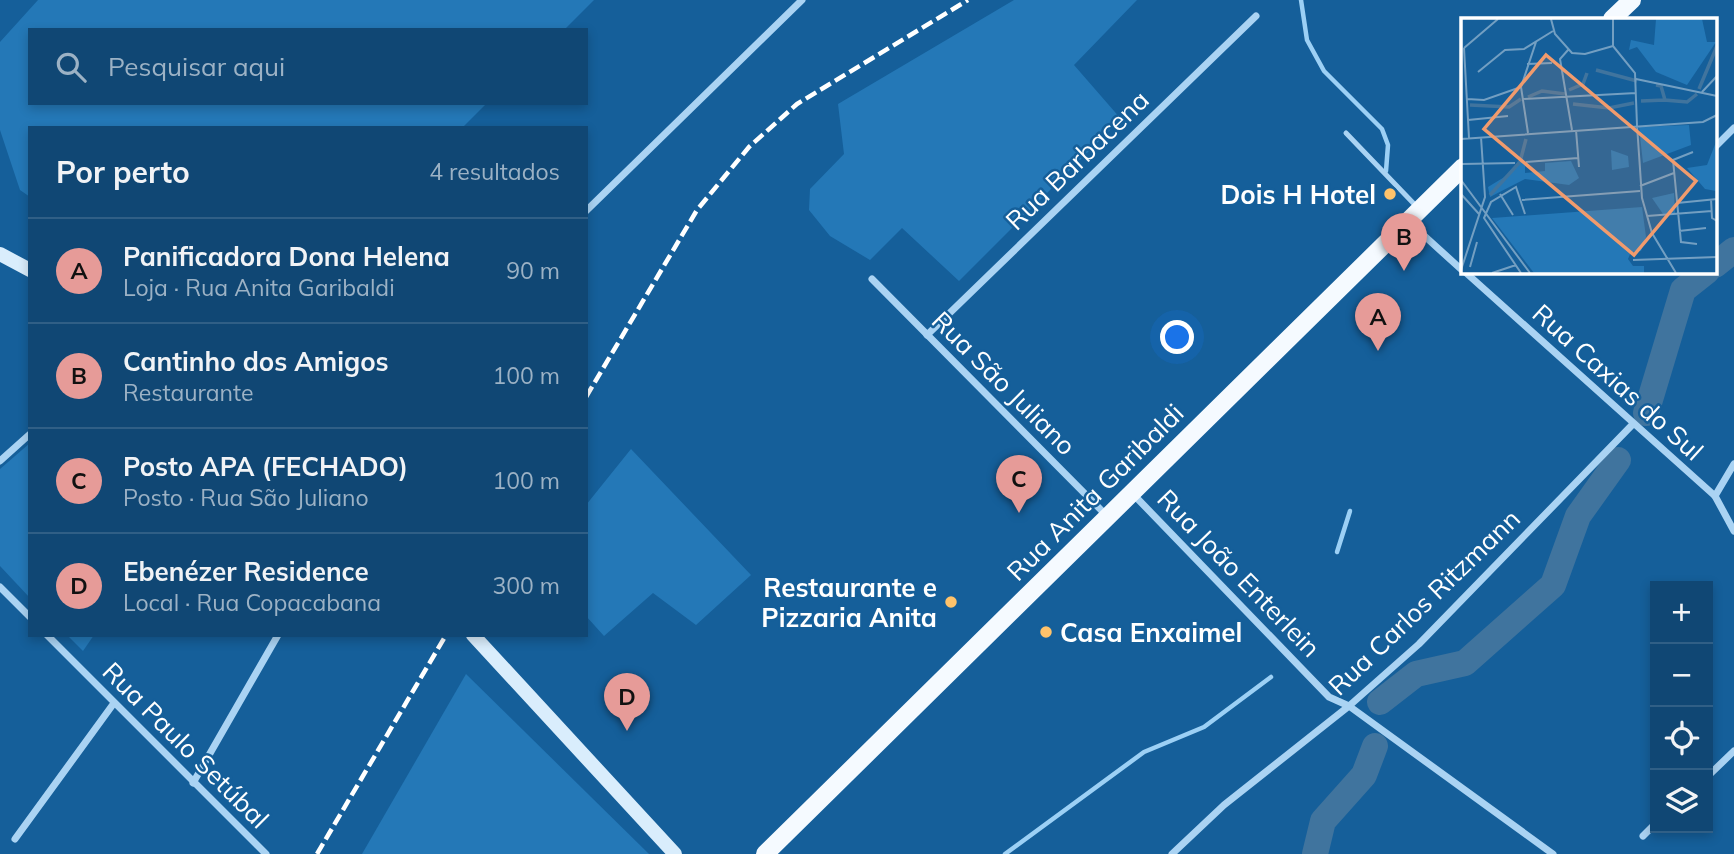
<!DOCTYPE html>
<html lang="pt">
<meta charset="utf-8">
<style>
:root{--surface:#104774;--page:#194e79;--text:#f1f3f6;--muted:#9cb2c5;--line:#305f86;--accent:#e69b98}
body{margin:0;font-family:Mulish,sans-serif;background:var(--page);color:var(--text)}
.controls{position:absolute;right:21px;bottom:21px;display:grid;overflow:hidden;border-radius:0px;box-shadow:0 4px 10px #0003}
.controls button{width:63px;height:63px;display:grid;place-items:center;padding:0;border:0;border-bottom:2px solid var(--line);background:var(--surface);color:var(--text);font:35px sans-serif}
.you{position:absolute;left:1178px;top:338px;width:24px;height:24px;margin:-18px;border:5px solid #fff;border-radius:50%;background:#1a73e8;box-shadow:0 0 0 10px #1a73e833}
.badge{display:grid;place-items:center;width:46px;height:46px;border-radius:50%;background:var(--accent);color:#111;font-size:23px;font-weight:700}
.pin{position:absolute;translate:-50% -58px;filter:drop-shadow(0 2px 4px #0008)}
.pin::after{content:'';position:absolute;top:37px;width:24px;height:21px;background:inherit;clip-path:polygon(0 0,100% 0,50% 100%)}
.list{margin:0;padding:0;list-style:none}
h2{display:flex;justify-content:space-between;align-items:center;height:91px;margin:0;padding:0 28px;font-size:30px}
h2 small{font-size:23px;font-weight:400;color:var(--muted)}
.list li{display:grid;grid-template-columns:46px 1fr auto;gap:21px;align-items:center;box-sizing:border-box;height:105px;padding:0 28px;border-top:2px solid var(--line)}
.list b{display:block;font-size:26px;white-space:nowrap}
.list p{margin:0;font-size:23px;white-space:nowrap;color:var(--muted)}
.list em{font-size:23px;font-style:normal;color:var(--muted)}
.icon{flex:none;width:38px;height:38px;fill:none;stroke:currentColor;stroke-width:2;stroke-linecap:round;stroke-linejoin:round}
.map{position:relative;flex:none;width:1734px;height:854px;overflow:hidden}
.search{position:absolute;background:var(--surface);box-shadow:0 4px 10px #0003;left:28px;top:28px;width:560px;height:77px;display:flex;align-items:center;gap:18px;box-sizing:border-box;padding:0 24px;border-radius:0px;color:var(--muted);font-size:26px}
.panel{position:absolute;background:var(--surface);box-shadow:0 4px 10px #0003;left:28px;top:126px;width:560px;height:511px;border-radius:0px}
.map>svg:first-child{display:block}
</style>
<div class="map">
<svg width="1734" height="854" viewBox="0 0 1734 854">
<rect width="100%" height="100%" fill="#155f9a"/>
<g fill="#2478b7">
<polygon points="38,0 594,0 564,30 30,30 30,103 487,103 462,128 30,128 30,197 20,190 0,130 0,42"/>
<polygon points="1014,0 1137,0 1074,65 1121,119 959,281 902,228 870,260 830,236 809,210 810,189 844,154 838,104"/>
<polygon points="30,443 30,598 0,566 0,469"/>
<polygon points="631,449 751,575 696,625 653,593 604,636 586,616 586,505"/>
<polygon points="67,635 94,635 83,651"/>
<polygon points="466,674 649,854 362,854"/>
</g>
<g fill="none" stroke-linecap="round" stroke-linejoin="round">
<g stroke="#9cd0f5" stroke-width="4.5">
<polyline points="1301,0 1307,40 1324,71 1382,129 1388,145 1386,171"/>
<polyline points="1337,552 1350,511"/>
<polyline points="1005,854 1144,752 1204,727 1271,677"/>
</g>
<g stroke="#40749e" stroke-width="26">
<polyline points="1715,265 1734,250"/>
<polyline points="1646,413 1683,290 1707,271"/>
<polyline points="1380,702 1416,674 1465,663 1553,585 1578,516 1618,460"/>
<polyline points="1315,854 1323,821 1364,775 1375,746"/>
</g>
<polyline stroke="#aad3f3" stroke-width="5" points="1346,133 1417,207"/>
<g stroke="#aad3f3" stroke-width="7">
<polyline points="1715,147 1734,128"/>
<polyline points="586,211 802,0"/>
<polyline points="1408,221 1463,271"/>
<polyline points="1464,271 1715,496 1734,531"/>
<polyline points="872,279 1107,516"/>
<polyline points="927,335 1256,16"/>
<polyline points="0,461 30,434"/>
<polyline points="1132,493 1329,697 1349,706 1553,854"/>
<polyline points="1715,496 1734,464"/>
<polyline points="0,587 30,617"/>
<polyline points="47,635 266,854"/>
<polyline points="1708,776 1734,751"/>
<polyline points="193,783 278,635"/>
<polyline points="1643,836 1655,824"/>
<polyline points="15,839 114,703"/>
<polyline points="1172,854 1224,805 1349,706 1419,644 1633,424"/>
</g>
<g stroke="#d9edfc" stroke-width="14">
<polyline points="0,254 30,270"/>
<polyline points="473,635 675,854"/>
</g>
<g stroke="#f5faff" stroke-width="18">
<polyline points="1612,19 1632,0"/>
<polyline points="765,854 1463,167"/>
</g>
<g stroke="#fff" stroke-width="4.5" stroke-dasharray="12 5" stroke-linecap="butt">
<polyline points="586,397 697,210 749,147 797,104 968,0"/>
<polyline points="317,854 446,635"/>
</g>
</g>
<g fill="#ffc36b" stroke="#155f9a" stroke-width="2.5">
<circle cx="1390" cy="194" r="7"/>
<circle cx="951" cy="602" r="7"/>
<circle cx="1046" cy="632" r="7"/>
</g>
<g text-anchor="middle" dominant-baseline="central" stroke-width="5" stroke-linejoin="round" paint-order="stroke">
<g font-size="26" fill="#fff" stroke="#155f9a">
<text transform="translate(1077 160) rotate(-44)">Rua Barbacena</text>
<text transform="translate(1618 382) rotate(42)">Rua Caxias do Sul</text>
<text transform="translate(1004 383) rotate(45)">Rua São Juliano</text>
<text transform="translate(1095 492) rotate(-45)">Rua Anita Garibaldi</text>
<text transform="translate(1239 573) rotate(46)">Rua João Enterlein</text>
<text transform="translate(1424 602) rotate(-44)">Rua Carlos Ritzmann</text>
<text transform="translate(186 745) rotate(45)">Rua Paulo Setúbal</text>
</g>
<g font-size="26" font-weight="bold" fill="#fff" stroke="#155f9a" text-anchor="end">
<text x="1376" y="194">Dois H Hotel</text>
<text x="937" y="587">Restaurante e<tspan x="937" dy="30">Pizzaria Anita</tspan></text>
<text x="1060" y="632" text-anchor="start">Casa Enxaimel</text>
</g>
</g>
<g transform="translate(1461 18)">
<rect width="256" height="256" fill="#155f9a"/>
<path d="M195,1H241L246,24H255L226,67L195,54L176,29L168,32L170,22L193,27ZM228,107L230,127L182,145L178,109ZM255,124V173L244,171L226,150L246,147ZM150,132L167,138L168,149L151,152ZM57,143L64,145V155L84,153V145L110,143L118,160L108,167L64,161L29,179L27,169L50,155ZM213,175L214,195L202,196L191,180ZM181,189L185,219L180,233L170,234L167,241L172,248H183V255H73L31,200Z" fill="#2478b7"/>
<path fill="none" stroke="#40749e" stroke-width="3.5" d="M135,52L176,63M195,67L200,68L204,82L226,84L236,76M238,71L256,28M108,72L122,66L126,55M67,79L81,73L104,76M180,83L204,82M112,86L148,90L173,85M9,87L48,89L60,81M29,177L59,144L65,121"/>
<path fill="none" stroke="#739fc2" stroke-width="2" d="M90,1L94,16L111,35L124,36L152,28M152,28L174,55L176,107M152,28V1M3,30L8,120M3,30L37,1M107,32L99,41L111,112M66,46L91,45M17,54L44,32L63,31L92,13M175,61L256,78M241,74L256,58M6,81L23,82L60,69M62,81L175,75M7,102L47,98M176,107L181,180L191,215L215,255M115,112L118,149M67,115L60,69L75,24M0,121L242,104L256,97M232,134L212,142L220,224L236,226M65,144L117,140M1,146L54,145M0,162L69,255M179,168L213,155M0,176L18,196M39,176L52,197M250,181L251,200L256,203M61,182L179,173M216,185L256,181M186,198L251,193M218,213L245,210M172,242L256,239M9,249L16,224M0,252L24,179L20,119M31,255L55,247M60,255L23,200L30,184L55,169L64,196"/>
<path fill="#f19b6d" fill-opacity="0.15" stroke="#f19b6d" stroke-width="3.5" d="M85,37L235,163L173,237L23,111Z"/>
<rect width="256" height="256" fill="none" stroke="#fff" stroke-width="3.5"/>
</g>
</svg>
<div class="controls">
<button>+</button>
<button>−</button>
<button><svg class="icon" aria-label="locate" viewBox="0 0 24 24"><circle cx="12" cy="12" r="6"/><path d="M12 2v4M12 18v4M2 12h4M18 12h4"/></svg></button>
<button><svg class="icon" aria-label="layers" viewBox="0 0 24 24"><path d="M12 4l9 5-9 5-9-5zM3 14l9 5 9-5"/></svg></button>
</div>
<div class="you"></div>
<div class="pin badge" style="left:1378px;top:351px">A</div>
<div class="pin badge" style="left:1404px;top:271px">B</div>
<div class="pin badge" style="left:1019px;top:513px">C</div>
<div class="pin badge" style="left:627px;top:731px">D</div>
<div class="search"><svg class="icon" aria-label="search" viewBox="0 0 24 24"><circle cx="10" cy="10" r="6"/><path d="M15 15l6 6"/></svg>Pesquisar aqui</div>
<section class="panel">
<h2>Por perto<small>4 resultados</small></h2>
<ul class="list">
<li><span class="badge">A</span><div><b>Panificadora Dona Helena</b><p>Loja · Rua Anita Garibaldi</p></div><em>90 m</em></li>
<li><span class="badge">B</span><div><b>Cantinho dos Amigos</b><p>Restaurante</p></div><em>100 m</em></li>
<li><span class="badge">C</span><div><b>Posto APA (FECHADO)</b><p>Posto · Rua São Juliano</p></div><em>100 m</em></li>
<li><span class="badge">D</span><div><b>Ebenézer Residence</b><p>Local · Rua Copacabana</p></div><em>300 m</em></li>
</ul>
</section>
</div>
